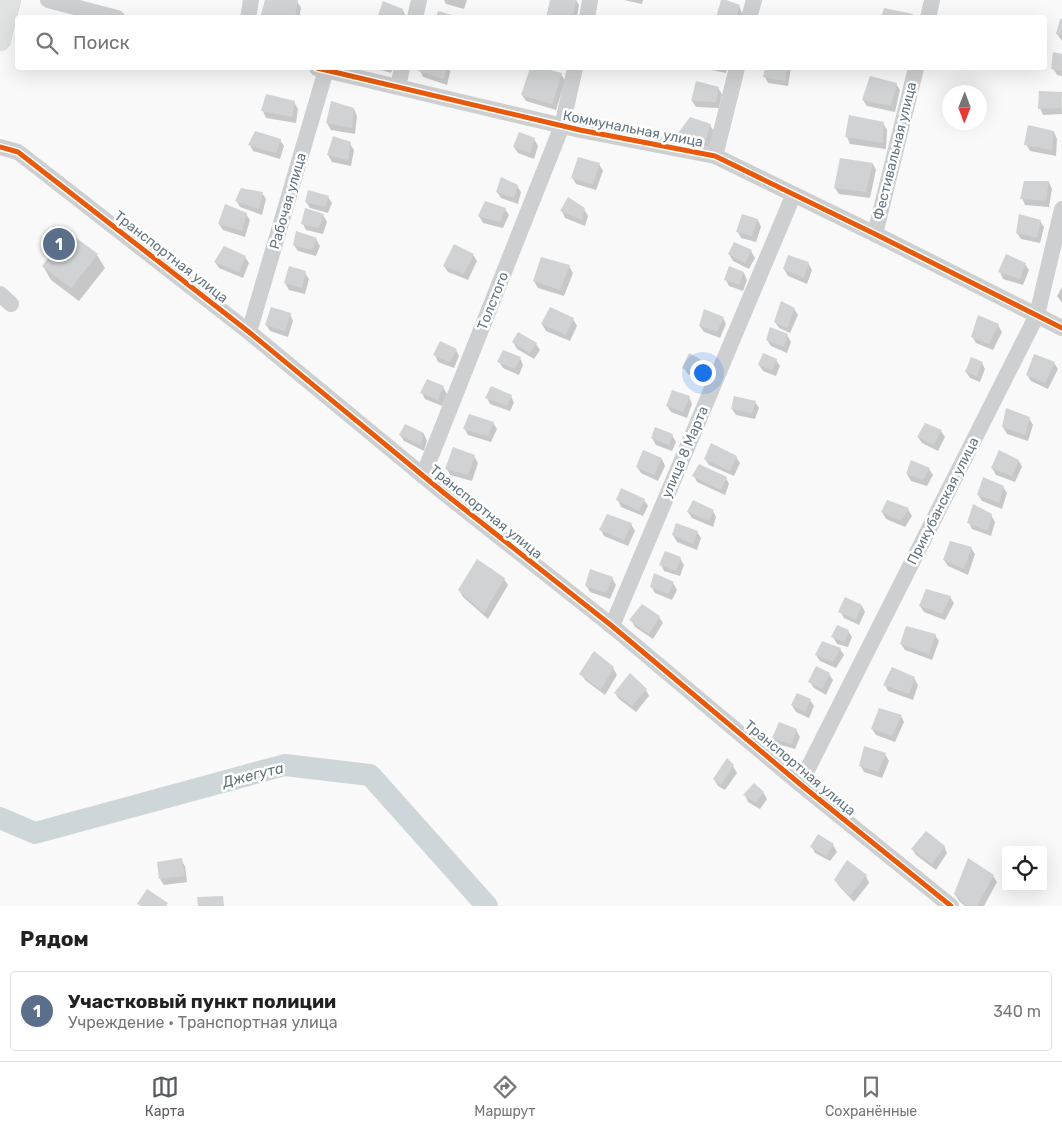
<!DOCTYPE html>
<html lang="ru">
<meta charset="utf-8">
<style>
:root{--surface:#fff;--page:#f6f6f6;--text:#222;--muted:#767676;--line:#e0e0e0;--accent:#585c60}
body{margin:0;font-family:Rubik,sans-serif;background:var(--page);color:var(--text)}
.controls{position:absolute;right:15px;bottom:15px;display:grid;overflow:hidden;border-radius:5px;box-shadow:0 5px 20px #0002}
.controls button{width:45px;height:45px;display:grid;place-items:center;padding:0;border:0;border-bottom:1px solid var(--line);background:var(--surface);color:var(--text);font:25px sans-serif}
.compass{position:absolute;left:942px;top:85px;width:45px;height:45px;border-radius:50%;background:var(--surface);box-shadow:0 5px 20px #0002;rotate:181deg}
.you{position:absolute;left:702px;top:372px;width:18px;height:18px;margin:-12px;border:4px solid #fff;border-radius:50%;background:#1a73e8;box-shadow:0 0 0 8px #1a73e833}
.badge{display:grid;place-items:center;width:32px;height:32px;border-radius:50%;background:var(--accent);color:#fff;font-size:16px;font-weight:700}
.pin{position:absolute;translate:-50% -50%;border:2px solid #fff;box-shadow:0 1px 5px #0006}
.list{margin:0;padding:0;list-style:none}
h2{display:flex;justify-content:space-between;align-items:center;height:65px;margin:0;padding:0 20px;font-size:21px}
h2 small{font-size:16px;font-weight:400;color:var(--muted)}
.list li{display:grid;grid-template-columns:32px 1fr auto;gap:15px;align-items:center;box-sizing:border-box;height:80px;margin:0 10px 10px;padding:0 10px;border:1px solid var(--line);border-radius:5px}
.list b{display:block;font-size:19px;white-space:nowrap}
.list p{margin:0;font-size:16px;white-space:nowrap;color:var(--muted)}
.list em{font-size:16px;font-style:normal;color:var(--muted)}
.icon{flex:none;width:28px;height:28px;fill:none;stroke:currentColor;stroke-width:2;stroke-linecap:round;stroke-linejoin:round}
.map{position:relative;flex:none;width:1062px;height:906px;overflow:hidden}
.search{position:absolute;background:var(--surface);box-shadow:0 5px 20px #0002;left:15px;right:15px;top:15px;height:55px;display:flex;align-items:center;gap:12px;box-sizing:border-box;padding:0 18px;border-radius:5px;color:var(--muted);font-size:19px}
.sheet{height:155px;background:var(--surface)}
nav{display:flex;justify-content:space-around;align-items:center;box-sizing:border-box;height:70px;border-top:1px solid var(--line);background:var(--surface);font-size:14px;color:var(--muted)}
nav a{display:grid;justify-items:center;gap:2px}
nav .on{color:var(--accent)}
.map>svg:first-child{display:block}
</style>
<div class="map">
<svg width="1062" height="906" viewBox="0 0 1062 906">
<rect width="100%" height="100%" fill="#f9f9f9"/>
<g fill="#0003">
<polygon points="267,0 297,1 301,8 299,18 262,18"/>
<polygon points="444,0 467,0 464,9 446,4"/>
<polygon points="552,0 576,0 579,5 577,18 547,18"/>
<polygon points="624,0 643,0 642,4"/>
<polygon points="722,0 739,6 742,13 741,18 717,18"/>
<polygon points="403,10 406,18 378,18"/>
<polygon points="1062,20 1062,41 1057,34"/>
<polygon points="1062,55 1062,76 1057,75 1053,68"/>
<polygon points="375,68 393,68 391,73"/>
<polygon points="420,68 451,68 447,85 423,77 420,70"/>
<polygon points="532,68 539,68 561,74 565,81 556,110 526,101 522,95"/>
<polygon points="702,68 727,68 726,73"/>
<polygon points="767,68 791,68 788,86 768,83 765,77"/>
<polygon points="697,83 718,88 722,94 719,108 696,107 692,101"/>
<polygon points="896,84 900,90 895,112 867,106 863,100"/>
<polygon points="1061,93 1062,114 1043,115 1040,108"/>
<polygon points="294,102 298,109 296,123 266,118 263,111"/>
<polygon points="354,109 357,116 355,134 331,130 327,123"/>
<polygon points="883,123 887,130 886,149 850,144 847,137"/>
<polygon points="710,125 714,132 709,147 681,142 677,136"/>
<polygon points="1054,132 1057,139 1056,156 1030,151 1026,144"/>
<polygon points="534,139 538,146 534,159 518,153 514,147"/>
<polygon points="280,140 284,146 280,159 253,151 250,145"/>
<polygon points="350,144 354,150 351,166 332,162 328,155"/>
<polygon points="599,164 603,171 596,190 576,184 572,177"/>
<polygon points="873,164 876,170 870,198 839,194 835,188"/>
<polygon points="1049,182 1052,189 1049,207 1025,205 1022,198"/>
<polygon points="517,186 521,192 518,204 501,198 497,192"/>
<polygon points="262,193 266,199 262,215 240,207 236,200"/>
<polygon points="328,197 332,203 328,213 310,208 306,202"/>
<polygon points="505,209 509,215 503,228 483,223 479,216"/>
<polygon points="584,209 588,216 585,226 565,218 562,211"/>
<polygon points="246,214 250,220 245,237 223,230 219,224"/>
<polygon points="323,215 327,222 323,234 306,230 303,224"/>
<polygon points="758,220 761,227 756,242 741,238 738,232"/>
<polygon points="1040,221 1044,227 1040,243 1021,239 1017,233"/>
<polygon points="316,239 320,246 316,256 298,251 294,245"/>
<polygon points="751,251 755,258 749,269 733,261 729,254"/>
<polygon points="97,255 105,268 79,301 51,280 43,266"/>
<polygon points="473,255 477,261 468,280 448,272 444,266"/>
<polygon points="245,257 249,263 243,278 219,268 215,262"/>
<polygon points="808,263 812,270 807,284 788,276 784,269"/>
<polygon points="1025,264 1029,270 1023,285 1003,279 1000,272"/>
<polygon points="569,266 573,273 564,296 538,288 534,281"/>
<polygon points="729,268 744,273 747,280 743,291 729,286 726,280"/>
<polygon points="305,273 309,279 305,294 289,290 285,283"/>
<polygon points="1062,287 1062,303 1057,296"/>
<polygon points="794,309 798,315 790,333 779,328 775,322"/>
<polygon points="290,314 293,321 288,337 270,331 266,325"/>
<polygon points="723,318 726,324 720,338 704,332 700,326"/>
<polygon points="573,319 577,326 570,341 546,331 542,324"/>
<polygon points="998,325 1002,332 993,350 976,343 972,336"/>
<polygon points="787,335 791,342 787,353 771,346 767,340"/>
<polygon points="513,342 536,344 540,350 534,359 517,349"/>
<polygon points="456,350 459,356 454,368 438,362 435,355"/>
<polygon points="520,358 523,365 519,375 503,368 499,362"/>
<polygon points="776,360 780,366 776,376 763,371 759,365"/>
<polygon points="704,362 708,369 702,381 688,374 684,368"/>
<polygon points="982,363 985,369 980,382 970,378 966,372"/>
<polygon points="1054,363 1058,369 1048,389 1031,381 1027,375"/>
<polygon points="428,380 443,387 447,394 442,406 425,399 422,393"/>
<polygon points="511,396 514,403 510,411 490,404 487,398"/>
<polygon points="689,397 692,404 687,418 671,412 667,406"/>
<polygon points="755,402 759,408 755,419 736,415 732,409"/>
<polygon points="1029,418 1033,425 1028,441 1007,434 1003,427"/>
<polygon points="493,423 497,429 491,442 468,435 465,429"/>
<polygon points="941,431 945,437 938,451 922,443 918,437"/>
<polygon points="424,434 427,441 424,451 404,441 400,435"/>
<polygon points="672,435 676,442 672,451 656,445 652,438"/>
<polygon points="643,452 662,459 665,466 658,481 641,473 637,467"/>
<polygon points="474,456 478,463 472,481 450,475 447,469"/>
<polygon points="736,457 740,463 734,476 709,465 705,459"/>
<polygon points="1019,461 1022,467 1015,482 996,475 992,468"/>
<polygon points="929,469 933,475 927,486 911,481 907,474"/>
<polygon points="694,476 726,478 729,484 725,495 697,482"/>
<polygon points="1003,487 1007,493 1002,509 982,501 978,495"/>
<polygon points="618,500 644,500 648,506 643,516 621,507"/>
<polygon points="908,509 912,516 905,527 886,519 882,512"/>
<polygon points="713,511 716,517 713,527 692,518 688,512"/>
<polygon points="607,515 631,524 635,531 628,546 604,536 601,530"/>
<polygon points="991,515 995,522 991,536 972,529 969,523"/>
<polygon points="697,532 701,538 697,550 677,542 673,535"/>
<polygon points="971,548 975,554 968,575 948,566 944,560"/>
<polygon points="680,558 684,565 680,576 664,571 661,565"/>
<polygon points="612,578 616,585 610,599 590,592 586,585"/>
<polygon points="504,579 508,585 488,619 463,597 459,590"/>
<polygon points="673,583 677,590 672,600 655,593 651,586"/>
<polygon points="950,597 954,603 945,620 924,612 920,606"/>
<polygon points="862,606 865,612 859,625 844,618 840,611"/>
<polygon points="659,617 663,623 653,639 635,627 631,620"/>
<polygon points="848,631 852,637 848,647 837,644 833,637"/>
<polygon points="935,635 939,641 932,660 905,650 901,644"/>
<polygon points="840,649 844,655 836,668 820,661 816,655"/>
<polygon points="613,668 617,675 605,695 585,680 581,674"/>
<polygon points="829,674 833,680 826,695 814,688 810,682"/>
<polygon points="914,678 918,685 913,700 888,691 885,685"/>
<polygon points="646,690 649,696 636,712 619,699 615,693"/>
<polygon points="810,700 814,706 809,718 796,712 792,705"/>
<polygon points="901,716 904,722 895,742 876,735 872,729"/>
<polygon points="796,730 800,737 795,749 777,744 773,738"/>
<polygon points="885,754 889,761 882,778 864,772 860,765"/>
<polygon points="733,766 737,773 725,790 718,786 714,779"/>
<polygon points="763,792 767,799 760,809 748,802 745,795"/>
<polygon points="833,845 837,852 830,861 815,853 812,847"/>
<polygon points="944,846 947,853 936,870 916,855 912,849"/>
<polygon points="181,860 185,866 187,882 164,885 160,879"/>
<polygon points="866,876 869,883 854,902 839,886 835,880"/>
<polygon points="993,876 997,882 984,906 965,906 959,901 955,894"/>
</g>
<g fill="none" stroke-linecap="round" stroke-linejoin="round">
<polyline stroke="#ced6d9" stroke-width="22" points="0,818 35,833 285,765 370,775 487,906"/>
</g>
<g fill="#d0d2d3">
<polygon points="265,0 298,0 295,18 260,18"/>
<polygon points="550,0 576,0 573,18 546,18"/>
<polygon points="721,0 726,0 740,5 736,18 716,18"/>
<polygon points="383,1 403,9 401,18 377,18"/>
<polygon points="884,8 913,14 912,18 881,18"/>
<polygon points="438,11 459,17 459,18 436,18"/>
<polygon points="1060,19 1062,19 1062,35 1056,34"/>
<polygon points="1053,52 1062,54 1062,71 1051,69"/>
<polygon points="419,68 447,68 444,79 418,71"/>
<polygon points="530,68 543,68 562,73 552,104 521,95"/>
<polygon points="765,68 787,68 785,81 763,77"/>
<polygon points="870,76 897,83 891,106 862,100"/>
<polygon points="696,81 719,87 716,102 691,101"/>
<polygon points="1039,91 1062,92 1061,108 1038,109"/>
<polygon points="266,94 295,101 292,117 261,111"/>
<polygon points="331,101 354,108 352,128 326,123"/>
<polygon points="849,115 884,122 883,143 845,137"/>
<polygon points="690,117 711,124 705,141 676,136"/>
<polygon points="1028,125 1054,131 1052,150 1024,145"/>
<polygon points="255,131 281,139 276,153 248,145"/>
<polygon points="519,132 535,138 530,153 513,147"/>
<polygon points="333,136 351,142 348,160 327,155"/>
<polygon points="578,157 600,163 593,184 571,178"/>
<polygon points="840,158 873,163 866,192 834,188"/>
<polygon points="501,177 518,185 514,198 496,192"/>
<polygon points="1024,181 1049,181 1046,201 1020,199"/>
<polygon points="241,188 263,192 259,209 235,201"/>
<polygon points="308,190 329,196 325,207 305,202"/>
<polygon points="568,197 585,208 582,220 560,211"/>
<polygon points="485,201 506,208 500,222 478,216"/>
<polygon points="225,204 247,213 242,231 218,224"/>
<polygon points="305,208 324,214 319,228 301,224"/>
<polygon points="742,214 758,219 752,236 736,232"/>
<polygon points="1019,214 1041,220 1037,238 1016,233"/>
<polygon points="296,231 317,238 312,250 293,245"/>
<polygon points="68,232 98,254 71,288 42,266"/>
<polygon points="734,242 752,250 745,263 728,254"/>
<polygon points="454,244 474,254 464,274 443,266"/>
<polygon points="224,246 246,256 239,272 214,262"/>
<polygon points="1006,254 1026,263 1020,279 998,272"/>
<polygon points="788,255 809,262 804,278 783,269"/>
<polygon points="541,257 570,265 560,290 533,281"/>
<polygon points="289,266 306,271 302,288 284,283"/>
<polygon points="729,266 744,272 739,285 724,280"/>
<polygon points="781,301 795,308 787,328 774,322"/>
<polygon points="271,307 291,313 285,331 265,325"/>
<polygon points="550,307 574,318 566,335 541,324"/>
<polygon points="704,309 724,317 717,332 699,326"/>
<polygon points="978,315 999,324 989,344 971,337"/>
<polygon points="770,327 788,334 784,347 766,340"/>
<polygon points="518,332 537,343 530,353 512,342"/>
<polygon points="440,341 457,349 450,362 433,355"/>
<polygon points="503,350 521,357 515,369 497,362"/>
<polygon points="689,353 705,362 699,375 682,368"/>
<polygon points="763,353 777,359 772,370 758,365"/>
<polygon points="1034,354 1055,362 1045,383 1026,375"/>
<polygon points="971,357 983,362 977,376 965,372"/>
<polygon points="427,379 444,386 438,400 420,393"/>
<polygon points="491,386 512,395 507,406 485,398"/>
<polygon points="672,390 690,396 683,412 666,406"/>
<polygon points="734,396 756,401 752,413 731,409"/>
<polygon points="1006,408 1030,417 1025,435 1002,427"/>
<polygon points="469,414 494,422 488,436 463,429"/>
<polygon points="925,423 942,430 934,445 917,437"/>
<polygon points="405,424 424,433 421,445 399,435"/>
<polygon points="655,427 673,434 669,445 651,438"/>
<polygon points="711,443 737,456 730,471 704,459"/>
<polygon points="453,447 475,455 468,475 445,469"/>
<polygon points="643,450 662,458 654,475 636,467"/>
<polygon points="999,450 1019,460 1012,476 991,468"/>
<polygon points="911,460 930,468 923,480 906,474"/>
<polygon points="699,464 727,477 721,490 692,476"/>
<polygon points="983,477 1004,486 999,503 977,495"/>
<polygon points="621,488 645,499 639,511 616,500"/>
<polygon points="693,500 714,510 709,521 687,512"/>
<polygon points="887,500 909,508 901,521 881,512"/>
<polygon points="973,504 992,514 988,531 967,523"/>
<polygon points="607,514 632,523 624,540 599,530"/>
<polygon points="676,523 698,531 693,544 672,535"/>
<polygon points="950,541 972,547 964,569 943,560"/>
<polygon points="665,551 681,557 676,571 659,565"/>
<polygon points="477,559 505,578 484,613 458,590"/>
<polygon points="590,569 613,577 606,593 585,586"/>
<polygon points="654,573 674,582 668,594 650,587"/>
<polygon points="926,589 951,596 942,614 919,606"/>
<polygon points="845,597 862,605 856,620 838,612"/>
<polygon points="642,604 660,616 649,634 629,620"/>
<polygon points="837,625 849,630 845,642 831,637"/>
<polygon points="906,626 936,634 929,654 900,644"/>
<polygon points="822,641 841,648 833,662 815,655"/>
<polygon points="594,651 614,667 601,690 579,674"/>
<polygon points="816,666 830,673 822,689 808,682"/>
<polygon points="892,667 915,677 909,694 883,685"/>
<polygon points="630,673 647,689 632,706 614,693"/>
<polygon points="797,693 811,699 805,712 791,705"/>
<polygon points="879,708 902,715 892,736 871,729"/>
<polygon points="779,722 797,729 791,744 772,738"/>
<polygon points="864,746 886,753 878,772 859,766"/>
<polygon points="727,758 734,765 721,785 713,779"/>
<polygon points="754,783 764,792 756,803 743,795"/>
<polygon points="926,831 945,846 932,864 911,849"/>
<polygon points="818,834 834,844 826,856 810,847"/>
<polygon points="182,858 185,876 159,879 157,862"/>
<polygon points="968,858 994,875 977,906 967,906 954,894"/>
<polygon points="847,860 867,875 850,896 834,880"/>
<polygon points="147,889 168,903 166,906 141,906 137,904"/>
<polygon points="223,896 224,906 198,906 197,897"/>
</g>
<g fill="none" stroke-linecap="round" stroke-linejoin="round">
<g stroke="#d5d6d7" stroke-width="22">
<polyline id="major" points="0,40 10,0"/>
</g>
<g stroke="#cecfd0" stroke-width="16">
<polyline points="48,0 117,18"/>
<polyline points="248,18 251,0"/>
<polyline points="415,18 419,0"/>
<polyline points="587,18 590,0"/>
<polyline points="749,18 754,0"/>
<polyline points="928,18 932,0"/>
<polyline points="317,68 580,130 715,156 875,234 1062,328"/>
<polyline points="398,87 402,68"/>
<polyline points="0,147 18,152 249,332 444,493 612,626 800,784 951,906"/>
<polyline points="715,156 737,68"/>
<polyline points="875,234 916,68"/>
<polyline points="0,294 11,304"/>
<polyline points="249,332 326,70"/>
<polyline points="423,476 562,126 575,68"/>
<polyline points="612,626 793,196"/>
<polyline points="800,784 1037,315 1062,209"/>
</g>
<use href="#major" stroke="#e1e2e2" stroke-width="21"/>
<g stroke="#fff" stroke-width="8">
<g id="cycleway">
<polyline points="317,68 580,130 715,156 875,234 1062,328"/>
<polyline points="0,147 18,152 249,332 444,493 612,626 800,784 951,906"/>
</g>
</g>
<use href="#cycleway" stroke="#e8590c" stroke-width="5"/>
</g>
<g text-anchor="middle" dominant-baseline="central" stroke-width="5" stroke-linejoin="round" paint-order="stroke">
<g font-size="14" fill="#657683" stroke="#fff">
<text transform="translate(633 129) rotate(11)">Коммунальная улица</text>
<text transform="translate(895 151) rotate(-76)">Фестивальная улица</text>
<text transform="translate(288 201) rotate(-74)">Рабочая улица</text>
<text transform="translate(171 257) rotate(38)">Транспортная улица</text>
<text transform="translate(493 301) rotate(-68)">Толстого</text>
<text transform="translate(685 452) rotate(-67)">улица 8 Марта</text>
<text transform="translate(943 501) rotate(-63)">Прикубанская улица</text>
<text transform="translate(486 512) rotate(39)">Транспортная улица</text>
<text transform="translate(800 768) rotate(40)">Транспортная улица</text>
</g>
<g font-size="15" font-style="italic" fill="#60757c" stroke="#fff">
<text transform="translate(253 775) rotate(-14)">Джегута</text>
</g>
</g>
</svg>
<div class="controls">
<button><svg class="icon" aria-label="locate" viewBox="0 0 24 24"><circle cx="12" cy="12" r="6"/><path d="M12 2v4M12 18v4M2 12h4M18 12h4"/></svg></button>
</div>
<svg class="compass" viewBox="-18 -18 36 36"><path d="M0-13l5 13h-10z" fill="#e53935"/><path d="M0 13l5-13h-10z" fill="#767676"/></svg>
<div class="you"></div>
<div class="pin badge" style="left:59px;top:244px;background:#5c6f8a">1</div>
<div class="search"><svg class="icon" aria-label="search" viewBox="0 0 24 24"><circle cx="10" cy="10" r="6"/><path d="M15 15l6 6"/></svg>Поиск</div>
</div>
<section class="sheet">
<h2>Рядом<small></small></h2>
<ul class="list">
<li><span class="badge" style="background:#5c6f8a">1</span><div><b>Участковый пункт полиции</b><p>Учреждение · Транспортная улица</p></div><em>340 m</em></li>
</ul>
</section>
<nav>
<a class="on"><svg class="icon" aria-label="map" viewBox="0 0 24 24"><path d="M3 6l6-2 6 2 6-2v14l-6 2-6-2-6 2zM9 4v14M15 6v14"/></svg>Карта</a>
<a><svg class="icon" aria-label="directions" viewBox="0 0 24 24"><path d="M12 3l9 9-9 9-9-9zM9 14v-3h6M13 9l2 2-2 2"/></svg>Маршрут</a>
<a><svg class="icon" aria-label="saved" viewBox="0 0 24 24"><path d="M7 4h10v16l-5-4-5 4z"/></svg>Сохранённые</a>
</nav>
